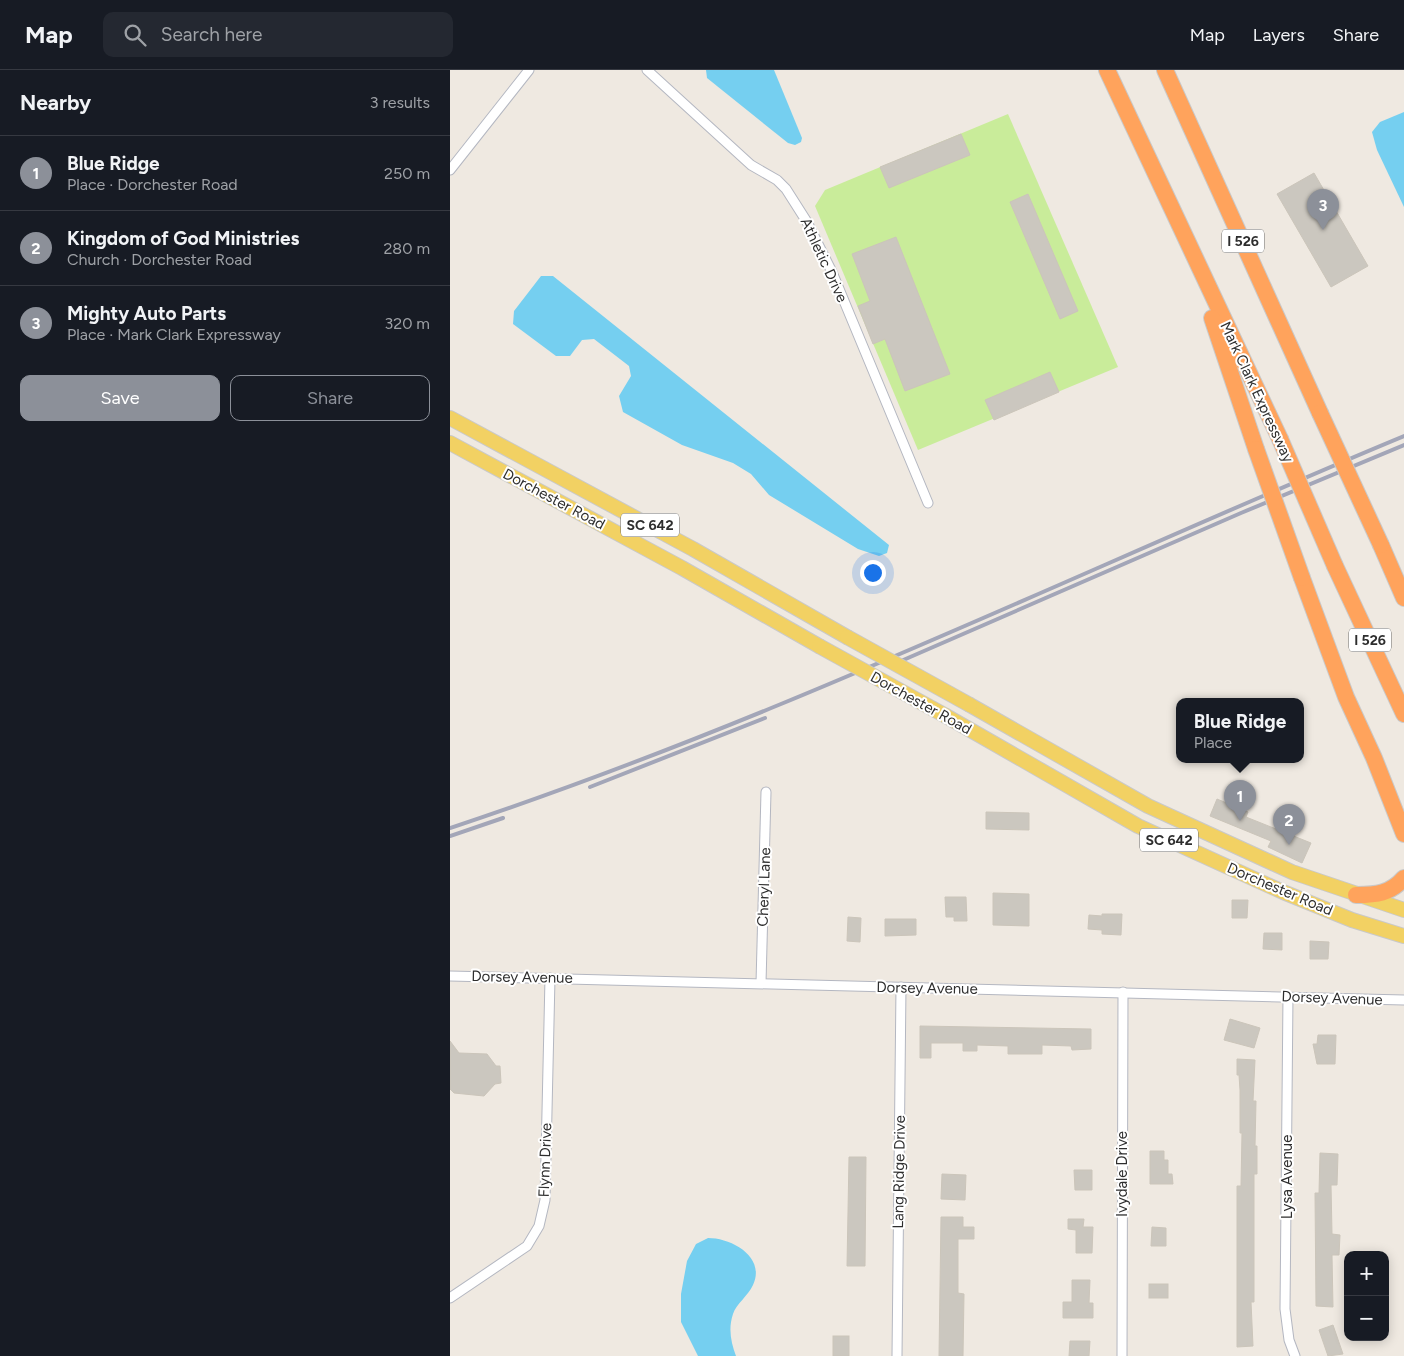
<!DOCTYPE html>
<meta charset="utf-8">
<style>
:root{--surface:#171b24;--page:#242831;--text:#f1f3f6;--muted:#9ea1a6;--line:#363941;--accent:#8c9099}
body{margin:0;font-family:Figtree,sans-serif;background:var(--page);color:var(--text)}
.controls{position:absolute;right:15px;bottom:15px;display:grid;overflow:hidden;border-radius:10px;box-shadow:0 2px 12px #0003}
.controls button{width:45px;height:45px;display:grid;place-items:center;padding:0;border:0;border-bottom:1px solid var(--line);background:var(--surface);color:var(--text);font:25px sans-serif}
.you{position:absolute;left:422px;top:502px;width:18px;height:18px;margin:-12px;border:4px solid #fff;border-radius:50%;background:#1a73e8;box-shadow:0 0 0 8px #1a73e833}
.badge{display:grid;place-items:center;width:32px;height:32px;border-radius:50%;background:var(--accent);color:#fff;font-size:16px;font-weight:700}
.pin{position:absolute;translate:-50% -41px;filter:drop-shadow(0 1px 2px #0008)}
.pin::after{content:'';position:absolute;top:26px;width:18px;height:15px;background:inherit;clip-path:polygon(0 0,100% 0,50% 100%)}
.popup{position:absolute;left:726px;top:628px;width:128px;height:65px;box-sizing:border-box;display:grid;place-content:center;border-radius:10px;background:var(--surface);filter:drop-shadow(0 1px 4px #0005);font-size:16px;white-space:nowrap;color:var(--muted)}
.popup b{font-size:19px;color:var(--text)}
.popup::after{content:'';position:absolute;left:50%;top:100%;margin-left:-10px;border:10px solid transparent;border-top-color:var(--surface)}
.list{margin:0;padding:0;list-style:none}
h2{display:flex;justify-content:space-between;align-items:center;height:65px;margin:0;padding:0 20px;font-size:21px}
h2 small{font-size:16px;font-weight:400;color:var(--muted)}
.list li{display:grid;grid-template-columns:32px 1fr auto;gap:15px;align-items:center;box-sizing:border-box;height:75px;padding:0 20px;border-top:1px solid var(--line)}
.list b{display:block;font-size:19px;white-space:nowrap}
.list p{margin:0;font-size:16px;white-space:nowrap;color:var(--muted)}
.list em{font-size:16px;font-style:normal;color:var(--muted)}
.actions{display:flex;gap:10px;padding:15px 20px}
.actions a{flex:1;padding:11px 0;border:1px solid var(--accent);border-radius:10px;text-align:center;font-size:18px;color:var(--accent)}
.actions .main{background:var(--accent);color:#fff}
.icon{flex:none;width:28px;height:28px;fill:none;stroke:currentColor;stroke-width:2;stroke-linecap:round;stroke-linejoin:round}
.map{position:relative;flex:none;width:954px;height:1286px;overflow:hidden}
header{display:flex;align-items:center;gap:30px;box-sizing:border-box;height:70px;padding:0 25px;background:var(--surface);border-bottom:1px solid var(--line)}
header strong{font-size:24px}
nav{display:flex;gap:28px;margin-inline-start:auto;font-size:18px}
.search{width:350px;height:45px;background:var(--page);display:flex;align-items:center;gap:12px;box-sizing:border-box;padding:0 18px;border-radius:10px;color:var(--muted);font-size:19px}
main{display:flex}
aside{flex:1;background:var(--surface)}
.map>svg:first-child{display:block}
</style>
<header>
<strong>Map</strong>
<div class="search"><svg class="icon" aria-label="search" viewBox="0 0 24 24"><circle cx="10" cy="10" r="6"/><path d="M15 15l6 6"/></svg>Search here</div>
<nav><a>Map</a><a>Layers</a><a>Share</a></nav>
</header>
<main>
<aside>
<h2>Nearby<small>3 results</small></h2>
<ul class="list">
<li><span class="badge">1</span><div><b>Blue Ridge</b><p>Place · Dorchester Road</p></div><em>250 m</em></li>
<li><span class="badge">2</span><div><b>Kingdom of God Ministries</b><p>Church · Dorchester Road</p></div><em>280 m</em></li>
<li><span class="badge">3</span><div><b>Mighty Auto Parts</b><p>Place · Mark Clark Expressway</p></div><em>320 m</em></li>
</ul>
<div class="actions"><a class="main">Save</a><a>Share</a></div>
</aside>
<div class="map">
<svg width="954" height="1286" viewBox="0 0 954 1286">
<rect width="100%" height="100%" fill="#efe9e1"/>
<polygon fill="#c9ec9a" points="558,44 668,297 468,380 365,136 375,120"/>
<g fill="#75cff0">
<polygon points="256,0 324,0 352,68 351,72 345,75 338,73 257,8"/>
<polygon points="954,42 954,137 927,80 922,62 930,52"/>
<polygon points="91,206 103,206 439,475 437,483 429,486 408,479 319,425 301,404 283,393 232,375 173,342 169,326 181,306 179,296 144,269 132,270 120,286 106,286 63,254 64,241"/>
<path d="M258,1168C282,1168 316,1187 303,1215C298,1226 286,1234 283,1244C278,1259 281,1272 286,1286H248L231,1252V1224L237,1191L246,1174Z"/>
</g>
<g fill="#cbc7bf" stroke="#cbc5ba">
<polygon points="511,64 520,85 439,118 430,97"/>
<polygon points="864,103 918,196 881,217 827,124"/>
<polygon points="578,124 628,241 610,249 560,132"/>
<polygon points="446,167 500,304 455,321 435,269 423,274 408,236 420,231 402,184"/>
<polygon points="600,302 609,322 544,350 535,330"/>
<polygon points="767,729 798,742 796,747 861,773 852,793 818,777 821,771 760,746"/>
<polygon points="536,742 579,743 579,760 536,759"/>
<polygon points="543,823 579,824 579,856 543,855"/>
<polygon points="495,827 516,827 517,851 504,851 504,847 496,847"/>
<polygon points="782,830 798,830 797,848 782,848"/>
<polygon points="652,844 672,844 671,865 652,864 652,860 638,859 639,845 652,846"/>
<polygon points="398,847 411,848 410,872 397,871"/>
<polygon points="435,849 466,849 466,865 435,866"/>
<polygon points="814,863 832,863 832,880 813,879"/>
<polygon points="860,871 879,872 878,889 860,889"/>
<polygon points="780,949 810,958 804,978 774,970"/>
<polygon points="470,956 641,959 641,979 622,980 621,976 592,975 592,984 558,984 558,976 527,975 527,981 513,981 513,973 481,973 481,988 470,988"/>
<polygon points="868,965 886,965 885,994 867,994 863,974 867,974"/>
<polygon points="0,971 9,983 37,984 46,996 50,996 51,1013 45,1014 34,1026 4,1023 0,1019"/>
<polygon points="787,989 805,990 803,1031 806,1031 805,1076 807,1076 807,1104 804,1104 804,1232 801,1232 803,1276 787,1277 787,1116 791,1116 792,1063 790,1063 790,1020 789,1005 787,1005"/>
<polygon points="700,1081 714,1081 714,1090 718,1090 718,1104 722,1104 723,1114 700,1114"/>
<polygon points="870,1083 888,1084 887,1115 881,1115 882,1164 890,1165 889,1185 882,1185 883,1237 866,1236 865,1123 869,1123"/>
<polygon points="399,1087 416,1087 415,1196 397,1196"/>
<polygon points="624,1100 642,1100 642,1120 625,1120"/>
<polygon points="492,1104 516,1105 515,1130 491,1129"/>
<polygon points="491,1147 513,1147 513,1157 524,1157 524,1169 508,1169 508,1223 514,1224 513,1286 489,1286"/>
<polygon points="618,1149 634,1149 633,1157 643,1157 642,1183 626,1183 626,1160 618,1159"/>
<polygon points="702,1157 716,1158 716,1176 701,1176"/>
<polygon points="622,1210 640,1210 639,1233 643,1233 643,1248 613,1248 613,1232 622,1232"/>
<rect x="699" y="1214" width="19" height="14"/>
<polygon points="883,1255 893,1284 878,1286 869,1260"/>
<rect x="383" y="1266" width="16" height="20"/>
<polygon points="620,1271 640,1271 639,1286 619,1286"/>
</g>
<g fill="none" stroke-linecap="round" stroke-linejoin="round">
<g stroke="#b4b7c1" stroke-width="11">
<g id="street">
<polyline points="197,0 301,95 327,110 336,119 357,152 382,202 478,433"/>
<polyline points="0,100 79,0"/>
<polyline points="0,906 954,930"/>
<polyline points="311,913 316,722"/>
<polyline points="838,926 835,1239 839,1270 845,1286"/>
<polyline points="0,1228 77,1176 89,1156 95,1130 100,908"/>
<polyline points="447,1286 451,917"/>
<polyline points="672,1286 673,922"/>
</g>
</g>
<g stroke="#c9c9c9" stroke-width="16">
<g id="primary">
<polyline points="0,348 243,479 397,567"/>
<polyline points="0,373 232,498 369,576"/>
<polyline points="520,635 698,736 842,802 954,840"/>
<polyline points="496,646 688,756 833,822 902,850 954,866"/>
</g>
</g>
<g stroke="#c9c9c9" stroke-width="18">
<g id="highway">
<polyline points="657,0 830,369"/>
<polyline points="715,0 870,343"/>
<polyline points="762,248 806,379"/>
<polyline points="931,475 954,528"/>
<polyline points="885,496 954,644"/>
<polyline points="852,508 896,627 924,688 954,764"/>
<path d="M906,825C926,825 940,824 954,808"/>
</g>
</g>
<use href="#street" stroke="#fff" stroke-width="9"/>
<use href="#primary" stroke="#f2d163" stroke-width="14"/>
<use href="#highway" stroke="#ffa35c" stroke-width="16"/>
<g stroke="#a3a6b8" stroke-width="4">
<polyline points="451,591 791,443 954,375"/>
<polyline points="140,717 315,648"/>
<path d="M0,758C327,650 636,498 954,366"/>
<polyline points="0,766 53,748"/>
</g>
<g stroke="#c9c9c9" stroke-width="16" stroke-linecap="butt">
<g id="primary-bridge">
<polyline points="397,567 520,635"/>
<polyline points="369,576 496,646"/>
</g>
</g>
<g stroke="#c9c9c9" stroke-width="18" stroke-linecap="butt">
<g id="highway-bridge">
<polyline points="870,343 931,475"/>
<polyline points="830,369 885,496"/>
<polyline points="806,379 852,508"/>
</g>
</g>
<use href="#primary-bridge" stroke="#f2d163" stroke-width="14"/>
<use href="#highway-bridge" stroke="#ffa35c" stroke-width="16"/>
</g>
<g text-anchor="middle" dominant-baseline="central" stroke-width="4" stroke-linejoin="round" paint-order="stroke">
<g fill="#fff" stroke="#6d6d6d" stroke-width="1">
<rect x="772" y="159.5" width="42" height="23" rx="4"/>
<rect x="171" y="443.5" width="58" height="23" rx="4"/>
<rect x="899" y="558.5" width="42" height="23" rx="4"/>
<rect x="690" y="758.5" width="58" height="23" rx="4"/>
</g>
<g font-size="14" font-weight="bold" fill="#2e2e2e">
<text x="793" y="171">I 526</text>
<text x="200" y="455">SC 642</text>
<text x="920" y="570">I 526</text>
<text x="719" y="770">SC 642</text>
</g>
<g font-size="15" fill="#2e2e2e" stroke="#fff">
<text transform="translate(374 190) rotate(65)">Athletic Drive</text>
<text transform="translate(807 322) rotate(65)">Mark Clark Expressway</text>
<text transform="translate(104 429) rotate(28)">Dorchester Road</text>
<text transform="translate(471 633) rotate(29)">Dorchester Road</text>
<text transform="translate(314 817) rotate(-88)">Cheryl Lane</text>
<text transform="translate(830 819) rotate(23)">Dorchester Road</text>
<text transform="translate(72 907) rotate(1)">Dorsey Avenue</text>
<text transform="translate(477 918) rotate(1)">Dorsey Avenue</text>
<text transform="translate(882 928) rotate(2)">Dorsey Avenue</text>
<text transform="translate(95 1090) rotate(-88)">Flynn Drive</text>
<text transform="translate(449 1102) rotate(-89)">Lang Ridge Drive</text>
<text transform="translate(672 1104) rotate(-90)">Ivydale Drive</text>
<text transform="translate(837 1107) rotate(-90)">Lysa Avenue</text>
</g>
</g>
</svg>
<div class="controls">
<button>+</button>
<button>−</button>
</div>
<div class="you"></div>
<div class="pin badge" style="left:790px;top:751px">1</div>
<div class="popup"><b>Blue Ridge</b>Place</div>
<div class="pin badge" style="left:839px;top:775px">2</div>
<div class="pin badge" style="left:873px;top:160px">3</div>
</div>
</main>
